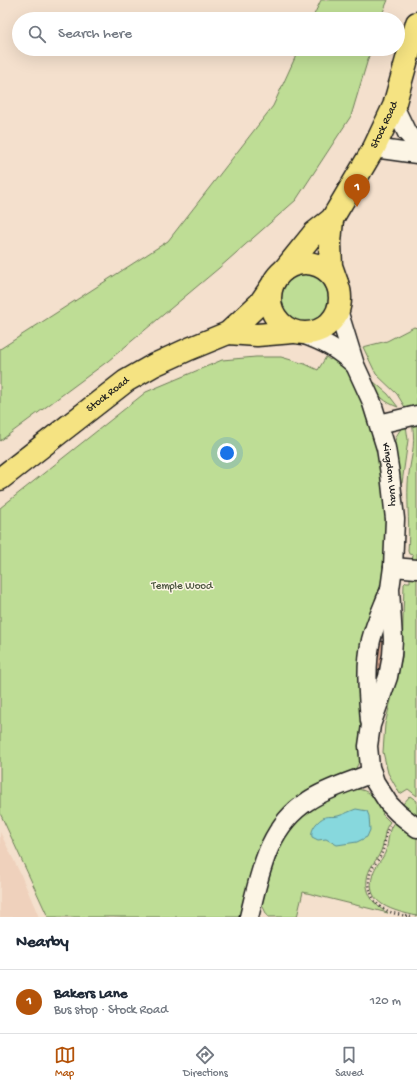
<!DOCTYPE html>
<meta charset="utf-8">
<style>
:root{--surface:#fff;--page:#f6f6f7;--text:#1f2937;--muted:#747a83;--line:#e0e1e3;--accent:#b45309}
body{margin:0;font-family:"Gochi Hand",sans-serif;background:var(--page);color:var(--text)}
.you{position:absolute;left:227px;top:453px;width:14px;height:14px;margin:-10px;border:3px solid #fff;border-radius:50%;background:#1a73e8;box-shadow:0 0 0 6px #1a73e833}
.badge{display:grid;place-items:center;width:26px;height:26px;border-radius:50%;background:var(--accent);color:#fff;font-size:13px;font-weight:700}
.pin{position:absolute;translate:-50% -33px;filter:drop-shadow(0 1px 2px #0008)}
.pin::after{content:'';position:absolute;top:21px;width:14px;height:12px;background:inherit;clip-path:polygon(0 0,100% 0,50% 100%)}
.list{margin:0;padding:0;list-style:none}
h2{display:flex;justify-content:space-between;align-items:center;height:52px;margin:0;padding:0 16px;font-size:17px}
h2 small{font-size:13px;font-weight:400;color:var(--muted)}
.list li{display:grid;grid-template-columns:26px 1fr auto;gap:12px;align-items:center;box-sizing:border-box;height:64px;padding:0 16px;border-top:1px solid var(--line)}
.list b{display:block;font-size:15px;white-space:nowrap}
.list p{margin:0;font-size:13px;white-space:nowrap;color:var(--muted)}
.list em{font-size:13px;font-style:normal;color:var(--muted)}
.icon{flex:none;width:22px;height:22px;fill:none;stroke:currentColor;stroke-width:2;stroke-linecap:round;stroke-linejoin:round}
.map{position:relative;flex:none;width:417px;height:917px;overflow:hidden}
.search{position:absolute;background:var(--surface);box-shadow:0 4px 16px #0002;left:12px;right:12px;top:12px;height:44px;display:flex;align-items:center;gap:10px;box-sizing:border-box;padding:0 14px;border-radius:22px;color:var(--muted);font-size:15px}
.sheet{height:116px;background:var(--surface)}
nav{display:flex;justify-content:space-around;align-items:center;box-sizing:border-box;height:56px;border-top:1px solid var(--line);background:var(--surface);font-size:11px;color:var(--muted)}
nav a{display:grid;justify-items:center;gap:2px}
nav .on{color:var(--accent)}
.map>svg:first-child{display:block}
</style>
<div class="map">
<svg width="417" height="917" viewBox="0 0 417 917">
<rect width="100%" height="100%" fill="#f4e0cd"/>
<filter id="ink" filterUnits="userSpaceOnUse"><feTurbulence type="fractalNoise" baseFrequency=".025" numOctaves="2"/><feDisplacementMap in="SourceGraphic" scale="8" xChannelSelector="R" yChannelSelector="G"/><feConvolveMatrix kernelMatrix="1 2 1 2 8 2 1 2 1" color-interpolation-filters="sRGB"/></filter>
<g filter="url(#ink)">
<polygon fill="#efd1bc" points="0,832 21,875 39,917 0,917"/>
<g fill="#bedd95" stroke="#6d7c58">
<polygon points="321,0 388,0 380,19 312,19"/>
<polygon points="299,49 371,49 351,116 296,200 219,268 108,361 0,441 0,349 168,241 273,106"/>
<circle cx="305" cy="298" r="27"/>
<polygon points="414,327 417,328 417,408 406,409 397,394 376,374 363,347 387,341"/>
<polygon points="334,354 343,362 359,388 381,462 387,522 385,557 382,587 363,718 361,758 356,768 352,771 274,822 260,845 256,857 241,917 48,917 0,813 0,508 146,392 222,360 256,357 281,357 305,364 318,370 326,357 330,360"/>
<path d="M374,382L388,394L398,407C386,403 375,395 374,382Z"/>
<path d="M417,422V562L412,561L413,555L409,554L408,551C410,529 407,506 408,484C409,461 417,447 412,423Z"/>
<path d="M406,425L408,440L402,483H400C397,464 386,438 406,425Z"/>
<polygon points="410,576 417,577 417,796 408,789 400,794 388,773 383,752 385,724 402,657 404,584 406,582 410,582"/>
<path d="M354,789C370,789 376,799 385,811L382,814L390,822C383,830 385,841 381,851C378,858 373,863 370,869C361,888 372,905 388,913L303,892L297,917H268L262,905V894L277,846L300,816L324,801Z"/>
<polygon points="410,796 417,801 417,817 402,805"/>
<path d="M395,821L417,838V916C395,911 363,905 373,874C375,866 382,860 385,853C390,841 386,832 395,821Z"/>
</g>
<path fill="#87d8dd" stroke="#5c8d90" d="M356,809L367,811L369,816L370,830L367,837L357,842L337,845L326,839L318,840L312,837C310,829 318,820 325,817C330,816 334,817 338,816C345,814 350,811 356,809Z"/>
<polygon fill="#e2af95" stroke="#1c1c1c" points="379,641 387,642 382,670 373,669"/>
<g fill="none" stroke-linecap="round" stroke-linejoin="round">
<g stroke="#1c1c1c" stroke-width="21">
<g id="minor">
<polyline points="394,106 407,133 417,144"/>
<polyline points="374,148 417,154"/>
<path id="s1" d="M338,310L355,365L371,400L386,448L390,474L395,519L393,567L390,589L393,640L392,655L388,677L371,725L368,746L370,767L375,782L389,804L398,813L417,828"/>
<path d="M302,334C325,342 337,349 355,365"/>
<polyline points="379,424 417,415"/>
<polyline points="393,567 417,569"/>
<path d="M370,721C368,694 365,667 371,640C375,624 382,609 388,594"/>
<path d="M249,917C260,874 267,827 308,801C327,788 351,782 372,773"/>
</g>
</g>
<g stroke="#1c1c1c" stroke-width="25">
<g id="major">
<polyline points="332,219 330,243 331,266 337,283"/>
<circle cx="305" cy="298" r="35"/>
<path id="s2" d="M285,269L314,233L332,219L374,148L394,106L417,23"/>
<polyline points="228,333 257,335 293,332"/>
<path id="s3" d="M0,479L126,381L154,365L189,349L228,333L260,303L271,287"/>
</g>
</g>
<path stroke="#1c1c1c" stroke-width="2.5" stroke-dasharray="1 3" stroke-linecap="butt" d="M390,826C384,833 386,844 382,852C380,859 374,864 371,871C366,885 371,902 384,909C392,914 403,915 411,917"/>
<use href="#minor" stroke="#fcf5e5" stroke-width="18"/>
<use href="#major" stroke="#f5e382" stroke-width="22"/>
</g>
</g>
<g text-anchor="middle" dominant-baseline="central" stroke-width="3" stroke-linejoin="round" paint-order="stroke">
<g font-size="11" fill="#1c1c1c" stroke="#fcf5e5">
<text stroke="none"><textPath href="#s2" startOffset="177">Stock Road</textPath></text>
<text stroke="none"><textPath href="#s3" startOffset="137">Stock Road</textPath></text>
<text stroke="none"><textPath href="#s1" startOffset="173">Kingdom Way</textPath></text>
</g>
<g font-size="11" fill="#4d5640" stroke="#fcf5e5">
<text x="182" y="587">Temple Wood</text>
</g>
</g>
</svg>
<div class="you"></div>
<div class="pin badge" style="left:357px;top:207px">1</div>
<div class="search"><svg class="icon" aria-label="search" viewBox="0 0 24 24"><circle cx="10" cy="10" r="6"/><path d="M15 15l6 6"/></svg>Search here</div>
</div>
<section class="sheet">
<h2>Nearby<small></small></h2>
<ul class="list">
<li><span class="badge">1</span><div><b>Bakers Lane</b><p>Bus stop · Stock Road</p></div><em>120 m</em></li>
</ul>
</section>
<nav>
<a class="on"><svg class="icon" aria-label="map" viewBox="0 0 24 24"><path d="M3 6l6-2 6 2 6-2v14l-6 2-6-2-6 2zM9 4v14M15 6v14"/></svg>Map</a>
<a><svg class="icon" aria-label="directions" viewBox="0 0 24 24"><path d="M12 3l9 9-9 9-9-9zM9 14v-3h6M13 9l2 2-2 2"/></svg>Directions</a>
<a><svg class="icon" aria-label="saved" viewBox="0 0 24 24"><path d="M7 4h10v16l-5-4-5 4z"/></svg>Saved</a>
</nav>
